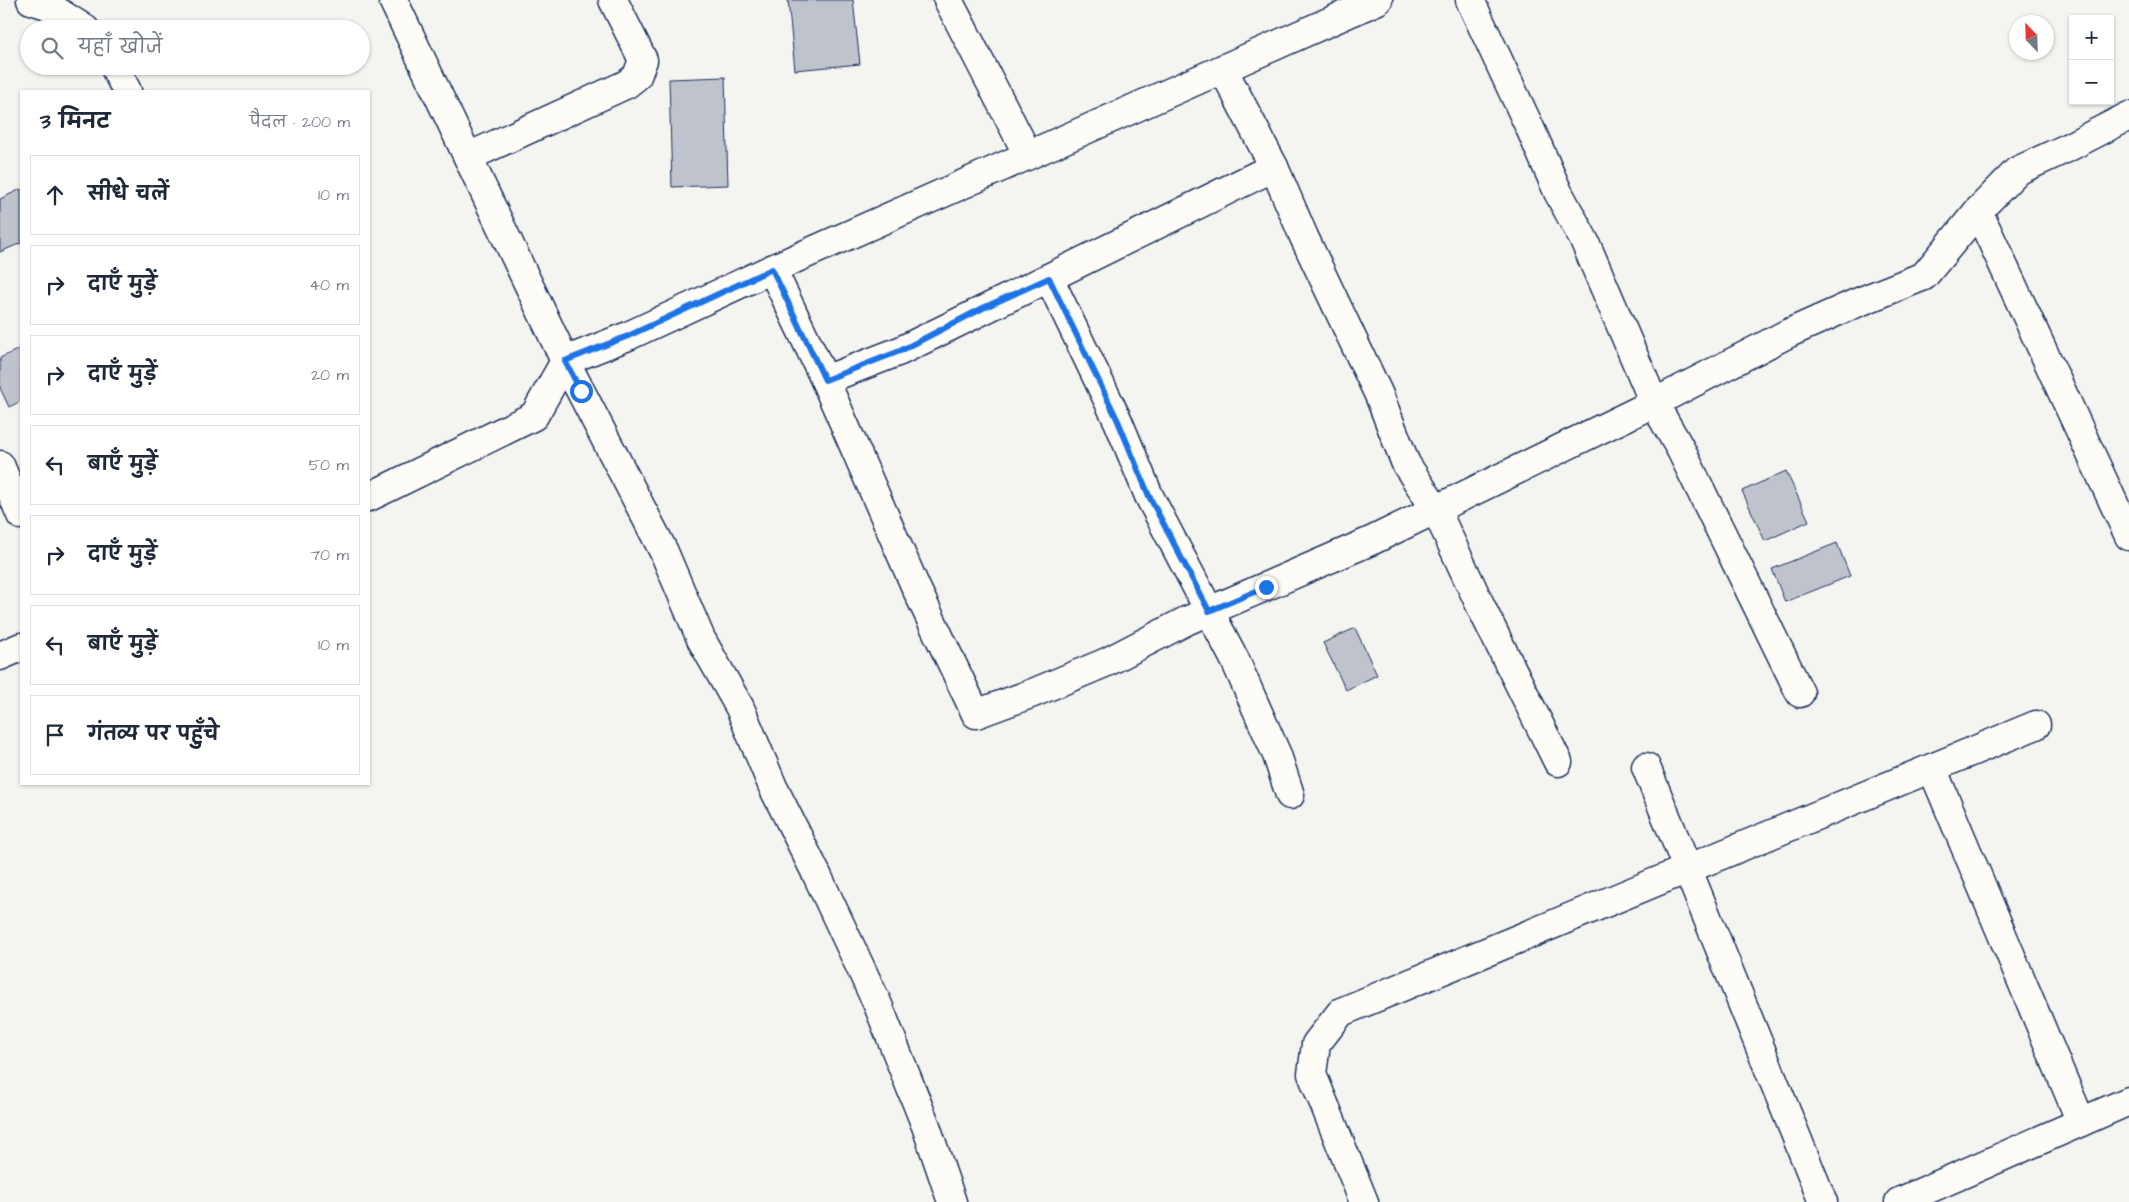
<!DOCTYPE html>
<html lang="hi">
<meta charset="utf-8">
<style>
:root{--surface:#fff;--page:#f2f2f3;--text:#1f2937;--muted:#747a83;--line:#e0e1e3}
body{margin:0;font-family:"Architects Daughter","Playpen Sans Deva",sans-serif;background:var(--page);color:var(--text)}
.controls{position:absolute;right:15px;top:15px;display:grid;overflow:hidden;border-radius:0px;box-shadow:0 1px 4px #0004}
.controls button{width:45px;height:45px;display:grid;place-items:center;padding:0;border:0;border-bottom:1px solid var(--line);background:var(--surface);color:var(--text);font:25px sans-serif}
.compass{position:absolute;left:2009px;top:15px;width:45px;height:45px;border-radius:50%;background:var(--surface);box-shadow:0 1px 4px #0004;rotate:337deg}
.stop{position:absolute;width:15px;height:15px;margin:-11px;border:4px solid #1a73e8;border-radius:50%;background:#fff}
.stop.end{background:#1a73e8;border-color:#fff;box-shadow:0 1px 5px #0008}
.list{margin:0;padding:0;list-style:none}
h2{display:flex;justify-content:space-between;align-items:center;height:65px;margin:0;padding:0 20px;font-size:21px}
h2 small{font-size:16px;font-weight:400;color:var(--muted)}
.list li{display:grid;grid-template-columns:32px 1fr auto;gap:15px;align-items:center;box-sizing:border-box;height:80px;margin:0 10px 10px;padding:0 10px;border:1px solid var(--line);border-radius:0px}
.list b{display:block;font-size:19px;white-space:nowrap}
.list em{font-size:16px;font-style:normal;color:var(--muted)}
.icon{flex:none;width:28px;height:28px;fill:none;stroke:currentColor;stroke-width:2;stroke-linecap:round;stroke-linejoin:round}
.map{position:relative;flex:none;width:2129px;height:1202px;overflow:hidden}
.search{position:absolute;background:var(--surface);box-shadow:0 1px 4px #0004;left:20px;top:20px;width:350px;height:55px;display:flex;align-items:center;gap:12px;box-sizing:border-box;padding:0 18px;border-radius:28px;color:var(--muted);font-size:19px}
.panel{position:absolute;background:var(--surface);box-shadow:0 1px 4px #0004;left:20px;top:90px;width:350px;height:695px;border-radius:0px}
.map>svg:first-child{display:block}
</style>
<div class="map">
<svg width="2129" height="1202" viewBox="0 0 2129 1202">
<rect width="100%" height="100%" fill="#f4f4f1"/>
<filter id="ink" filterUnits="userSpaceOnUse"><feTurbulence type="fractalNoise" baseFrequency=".02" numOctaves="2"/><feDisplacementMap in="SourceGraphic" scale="10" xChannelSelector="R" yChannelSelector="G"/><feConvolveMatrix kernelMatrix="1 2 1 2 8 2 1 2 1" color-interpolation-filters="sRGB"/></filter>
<g filter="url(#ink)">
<g fill="#bfc3cc" stroke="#1b2f5e">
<polygon points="788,0 853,0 860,64 795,70"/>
<polygon points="725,77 728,185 672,187 669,79"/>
<polygon points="21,189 21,243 0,252 0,199"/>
<polygon points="21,348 21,401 9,407 0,388 0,358"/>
<polygon points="1786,471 1809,521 1765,541 1742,491"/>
<polygon points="1837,543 1850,576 1785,602 1772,569"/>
<polygon points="1355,628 1377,675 1346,690 1323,643"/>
</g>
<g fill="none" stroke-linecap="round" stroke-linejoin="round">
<g stroke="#1b2f5e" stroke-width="31">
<g id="minor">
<polyline points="31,0 47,5 85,29"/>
<polyline points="393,0 565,361 628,336 772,269 825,380 916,588 976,714 1033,693 1107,662 1186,621 1373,540 1654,403 1789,333 1854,304 1924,276 1978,211 2017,171 2065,149 2129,116"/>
<polyline points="948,0 1028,155"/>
<polyline points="1470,0 1530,128 1558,192 1585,242 1654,403 1681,450 1800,693"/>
<polyline points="114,66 127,91"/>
<polyline points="1223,69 1274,167 1304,237 1379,395 1406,464 1436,510 1483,611 1558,762"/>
<polyline points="468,157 627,84 637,76 643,60 613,0"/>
<polyline points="1978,211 2129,536"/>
<polyline points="772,269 1378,0"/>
<polyline points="1049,278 1118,421 1149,496 1235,660 1277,755 1290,795"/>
<polyline points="825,380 900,351 1274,167"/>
<polyline points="0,465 21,515"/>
<polyline points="369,497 534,416 565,361 664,552 701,639 740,708 773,787 817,875 878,1005 926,1126 952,1202"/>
<polyline points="0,656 21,647"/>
<polyline points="1646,767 1823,1202"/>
<polyline points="1932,768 2081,1122"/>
<polyline points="1364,1202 1312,1074 1316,1044 1341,1012 2036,725"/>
<polyline points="1899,1202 2129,1101"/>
</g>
</g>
<use href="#minor" stroke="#fdfcf7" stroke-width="28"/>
</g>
</g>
<g fill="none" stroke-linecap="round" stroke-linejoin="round" filter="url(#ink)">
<polyline stroke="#1a73e8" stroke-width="6" points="581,391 565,361 628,336 772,269 825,380 900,351 983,308 1049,278 1118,421 1149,496 1209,611 1266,587"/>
</g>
</svg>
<div class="controls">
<button>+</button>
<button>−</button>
</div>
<svg class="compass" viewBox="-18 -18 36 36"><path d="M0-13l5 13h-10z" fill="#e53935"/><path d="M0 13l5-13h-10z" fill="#747a83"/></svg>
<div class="stop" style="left:581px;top:391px"></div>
<div class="stop end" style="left:1266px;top:587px"></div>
<div class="search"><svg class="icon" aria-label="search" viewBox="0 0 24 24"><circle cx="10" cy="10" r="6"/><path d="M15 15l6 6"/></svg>यहाँ खोजें</div>
<section class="panel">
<h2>3 मिनट<small>पैदल · 200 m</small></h2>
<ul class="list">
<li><svg class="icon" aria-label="ahead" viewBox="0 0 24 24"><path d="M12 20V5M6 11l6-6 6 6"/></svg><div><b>सीधे चलें</b></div><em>10 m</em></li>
<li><svg class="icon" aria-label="right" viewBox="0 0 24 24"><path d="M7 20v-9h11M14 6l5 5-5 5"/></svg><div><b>दाएँ मुड़ें</b></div><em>40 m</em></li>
<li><svg class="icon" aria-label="right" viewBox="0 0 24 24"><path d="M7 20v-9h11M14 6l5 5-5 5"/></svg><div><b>दाएँ मुड़ें</b></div><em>20 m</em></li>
<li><svg class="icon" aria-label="left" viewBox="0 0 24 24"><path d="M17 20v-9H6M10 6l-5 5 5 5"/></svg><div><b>बाएँ मुड़ें</b></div><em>50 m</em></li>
<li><svg class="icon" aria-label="right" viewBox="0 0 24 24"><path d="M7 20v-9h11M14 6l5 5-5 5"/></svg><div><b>दाएँ मुड़ें</b></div><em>70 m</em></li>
<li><svg class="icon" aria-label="left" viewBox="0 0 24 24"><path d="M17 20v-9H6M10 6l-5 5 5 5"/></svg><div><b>बाएँ मुड़ें</b></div><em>10 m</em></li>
<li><svg class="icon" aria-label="arrive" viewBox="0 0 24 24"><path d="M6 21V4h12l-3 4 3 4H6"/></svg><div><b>गंतव्य पर पहुँचे</b></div></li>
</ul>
</section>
</div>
